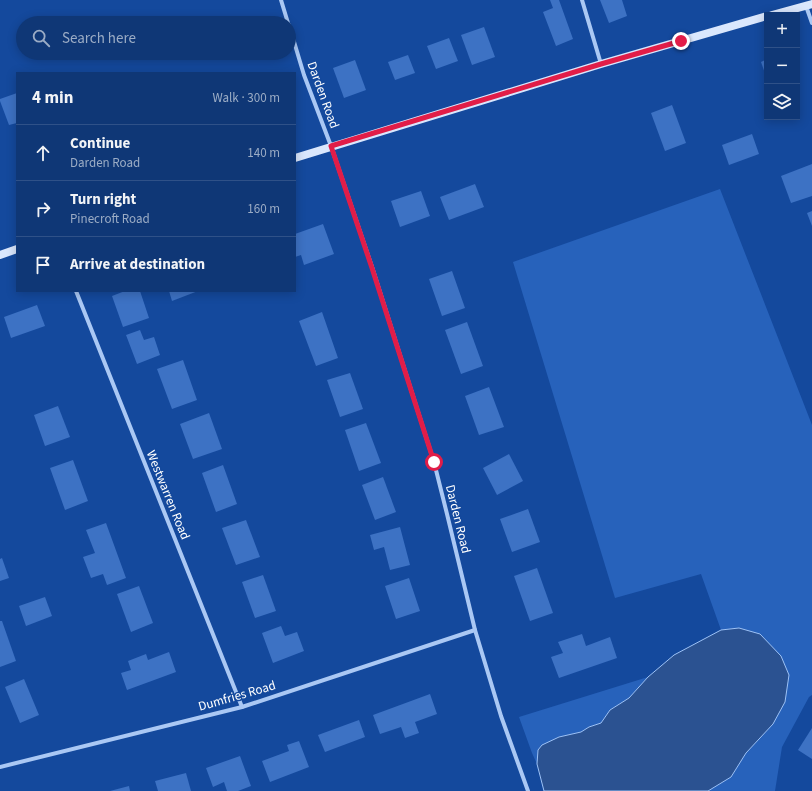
<!DOCTYPE html>
<meta charset="utf-8">
<style>
:root{--surface:#0f3776;--page:#183f7b;--text:#f1f3f6;--muted:#9bacc5;--line:#2f5188}
body{margin:0;font-family:"Source Sans 3",sans-serif;background:var(--page);color:var(--text)}
.controls{position:absolute;right:12px;top:12px;display:grid;overflow:hidden;border-radius:0px;box-shadow:0 2px 10px #0003}
.controls button{width:36px;height:36px;display:grid;place-items:center;padding:0;border:0;border-bottom:1px solid var(--line);background:var(--surface);color:var(--text);font:20px sans-serif}
.stop{position:absolute;width:12px;height:12px;margin:-9px;border:3px solid #e11d48;border-radius:50%;background:#fff}
.stop.end{background:#e11d48;border-color:#fff;box-shadow:0 1px 4px #0008}
.list{margin:0;padding:0;list-style:none}
h2{display:flex;justify-content:space-between;align-items:center;height:52px;margin:0;padding:0 16px;font-size:17px}
h2 small{font-size:13px;font-weight:400;color:var(--muted)}
.list li{display:grid;grid-template-columns:26px 1fr auto;gap:12px;align-items:center;box-sizing:border-box;height:56px;padding:0 16px;border-top:1px solid var(--line)}
.list b{display:block;font-size:15px;white-space:nowrap}
.list p{margin:0;font-size:13px;white-space:nowrap;color:var(--muted)}
.list em{font-size:13px;font-style:normal;color:var(--muted)}
.icon{flex:none;width:22px;height:22px;fill:none;stroke:currentColor;stroke-width:2;stroke-linecap:round;stroke-linejoin:round}
.map{position:relative;flex:none;width:812px;height:791px;overflow:hidden}
.search{position:absolute;background:var(--surface);box-shadow:0 2px 10px #0003;left:16px;top:16px;width:280px;height:44px;display:flex;align-items:center;gap:10px;box-sizing:border-box;padding:0 14px;border-radius:22px;color:var(--muted);font-size:15px}
.panel{position:absolute;background:var(--surface);box-shadow:0 2px 10px #0003;left:16px;top:72px;width:280px;height:220px;border-radius:0px}
.map>svg:first-child{display:block}
</style>
<div class="map">
<svg width="812" height="791" viewBox="0 0 812 791">
<rect width="100%" height="100%" fill="#14499d"/>
<g fill="#2762bb">
<polygon points="720,189 812,425 812,695 809,697 782,747 775,791 708,791 731,777 746,753 773,724 739,628 721,630 701,574 615,598 513,262"/>
<polygon points="648,677 629,698 610,710 601,723 589,727 581,732 559,737 538,750 537,764 532,753 519,717"/>
</g>
<polygon fill="#2b5291" stroke="#9dc2f6" points="739,628 760,634 781,656 789,675 785,702 773,724 746,753 731,777 708,791 544,791 537,764 538,750 542,745 559,737 581,732 589,727 601,723 610,710 629,698 648,677 674,655 721,630"/>
<g fill="#3d72c4">
<polygon points="550,0 559,0 573,39 556,46 543,12 553,8"/>
<polygon points="600,0 622,0 627,16 609,23"/>
<polygon points="484,27 495,57 472,65 461,35"/>
<polygon points="449,38 458,61 436,69 427,46"/>
<polygon points="408,55 415,73 395,80 388,62"/>
<polygon points="767,59 767,79 761,62"/>
<polygon points="355,60 366,90 344,98 333,68"/>
<polygon points="17,93 17,123 9,125 0,101 0,99"/>
<polygon points="672,105 686,143 665,151 651,113"/>
<polygon points="752,134 759,154 729,165 722,145"/>
<polygon points="812,164 812,196 791,203 781,176"/>
<polygon points="475,184 484,207 449,220 440,197"/>
<polygon points="421,191 430,216 400,227 391,201"/>
<polygon points="812,211 812,226 807,213"/>
<polygon points="323,224 334,254 304,265 301,255 295,257 295,234"/>
<polygon points="452,271 465,308 442,316 429,279"/>
<polygon points="125,291 140,291 149,318 123,327 112,296"/>
<polygon points="169,291 198,291 172,301"/>
<polygon points="37,305 45,326 11,338 4,317"/>
<polygon points="322,312 338,358 316,366 299,321"/>
<polygon points="467,322 483,366 461,374 445,330"/>
<polygon points="140,330 144,340 154,337 160,355 137,364 126,335"/>
<polygon points="183,360 197,400 172,409 157,369"/>
<polygon points="350,373 363,409 340,417 327,380"/>
<polygon points="489,387 504,427 479,435 465,396"/>
<polygon points="58,406 70,437 45,446 34,415"/>
<polygon points="209,413 222,449 193,459 180,424"/>
<polygon points="366,423 381,463 359,471 345,430"/>
<polygon points="509,454 523,481 497,495 483,468"/>
<polygon points="73,460 88,501 65,510 50,468"/>
<polygon points="223,465 237,504 216,512 202,473"/>
<polygon points="383,477 396,512 375,520 362,485"/>
<polygon points="528,509 540,542 512,552 500,519"/>
<polygon points="246,520 260,557 236,565 222,528"/>
<polygon points="106,523 126,578 107,585 103,574 91,578 83,557 95,553 86,530"/>
<polygon points="400,527 410,565 390,570 384,547 374,550 370,535"/>
<polygon points="2,558 9,578 0,581 0,559"/>
<polygon points="537,568 553,613 530,621 514,576"/>
<polygon points="263,575 276,611 255,618 242,582"/>
<polygon points="409,578 420,611 396,619 385,586"/>
<polygon points="139,586 153,623 131,632 117,594"/>
<polygon points="45,597 52,616 26,626 19,606"/>
<polygon points="0,621 2,621 16,661 0,667"/>
<polygon points="281,626 285,636 297,632 304,651 273,663 262,633"/>
<polygon points="582,634 586,646 610,637 617,658 559,678 551,657 563,653 558,642"/>
<polygon points="169,652 176,672 127,690 121,673 131,670 128,661 146,654 148,660"/>
<polygon points="24,679 39,715 20,723 5,687"/>
<polygon points="430,694 437,714 415,722 419,733 405,738 401,727 380,734 373,715"/>
<polygon points="359,720 365,737 325,752 318,735"/>
<polygon points="812,728 812,759 798,750"/>
<polygon points="299,741 309,767 270,782 262,761 289,751 287,745"/>
<polygon points="240,756 251,786 238,791 227,791 224,782 213,787 206,768"/>
<polygon points="186,773 191,791 158,791 155,781"/>
<polygon points="129,786 130,791 110,791"/>
</g>
<g fill="none" stroke-linecap="round" stroke-linejoin="round">
<g stroke="#aac8f4" stroke-width="4">
<polyline points="281,0 288,23"/>
<polyline points="582,0 601,64"/>
<polyline points="806,6 812,23"/>
<polyline points="289,25 304,75 331,146 372,267 434,462 447,514 475,630 501,716 528,791"/>
<polyline points="76,291 242,707"/>
<polyline points="0,767 242,707 475,630"/>
</g>
<g stroke="#dae7fd" stroke-width="8">
<polyline points="772,15 812,4"/>
<polyline points="295,158 601,64 767,16"/>
<polyline points="0,255 17,249"/>
</g>
</g>
<g fill="none" stroke-linecap="round" stroke-linejoin="round">
<polyline stroke="#e11d48" stroke-width="5" points="434,462 372,268 331,146 601,64 681,41"/>
</g>
<g text-anchor="middle" dominant-baseline="central" stroke-width="3" stroke-linejoin="round" paint-order="stroke">
<g font-size="13" fill="#fff" stroke="#14499d">
<text transform="translate(323 95) rotate(70)">Darden Road</text>
<text transform="translate(168 495) rotate(68)">Westwarren Road</text>
<text transform="translate(458 519) rotate(76)">Darden Road</text>
<text transform="translate(237 696) rotate(-16)">Dumfries Road</text>
</g>
</g>
</svg>
<div class="controls">
<button>+</button>
<button>−</button>
<button><svg class="icon" aria-label="layers" viewBox="0 0 24 24"><path d="M12 4l9 5-9 5-9-5zM3 14l9 5 9-5"/></svg></button>
</div>
<div class="stop" style="left:434px;top:462px"></div>
<div class="stop end" style="left:681px;top:41px"></div>
<div class="search"><svg class="icon" aria-label="search" viewBox="0 0 24 24"><circle cx="10" cy="10" r="6"/><path d="M15 15l6 6"/></svg>Search here</div>
<section class="panel">
<h2>4 min<small>Walk · 300 m</small></h2>
<ul class="list">
<li><svg class="icon" aria-label="ahead" viewBox="0 0 24 24"><path d="M12 20V5M6 11l6-6 6 6"/></svg><div><b>Continue</b><p>Darden Road</p></div><em>140 m</em></li>
<li><svg class="icon" aria-label="right" viewBox="0 0 24 24"><path d="M7 20v-9h11M14 6l5 5-5 5"/></svg><div><b>Turn right</b><p>Pinecroft Road</p></div><em>160 m</em></li>
<li><svg class="icon" aria-label="arrive" viewBox="0 0 24 24"><path d="M6 21V4h12l-3 4 3 4H6"/></svg><div><b>Arrive at destination</b></div></li>
</ul>
</section>
</div>
